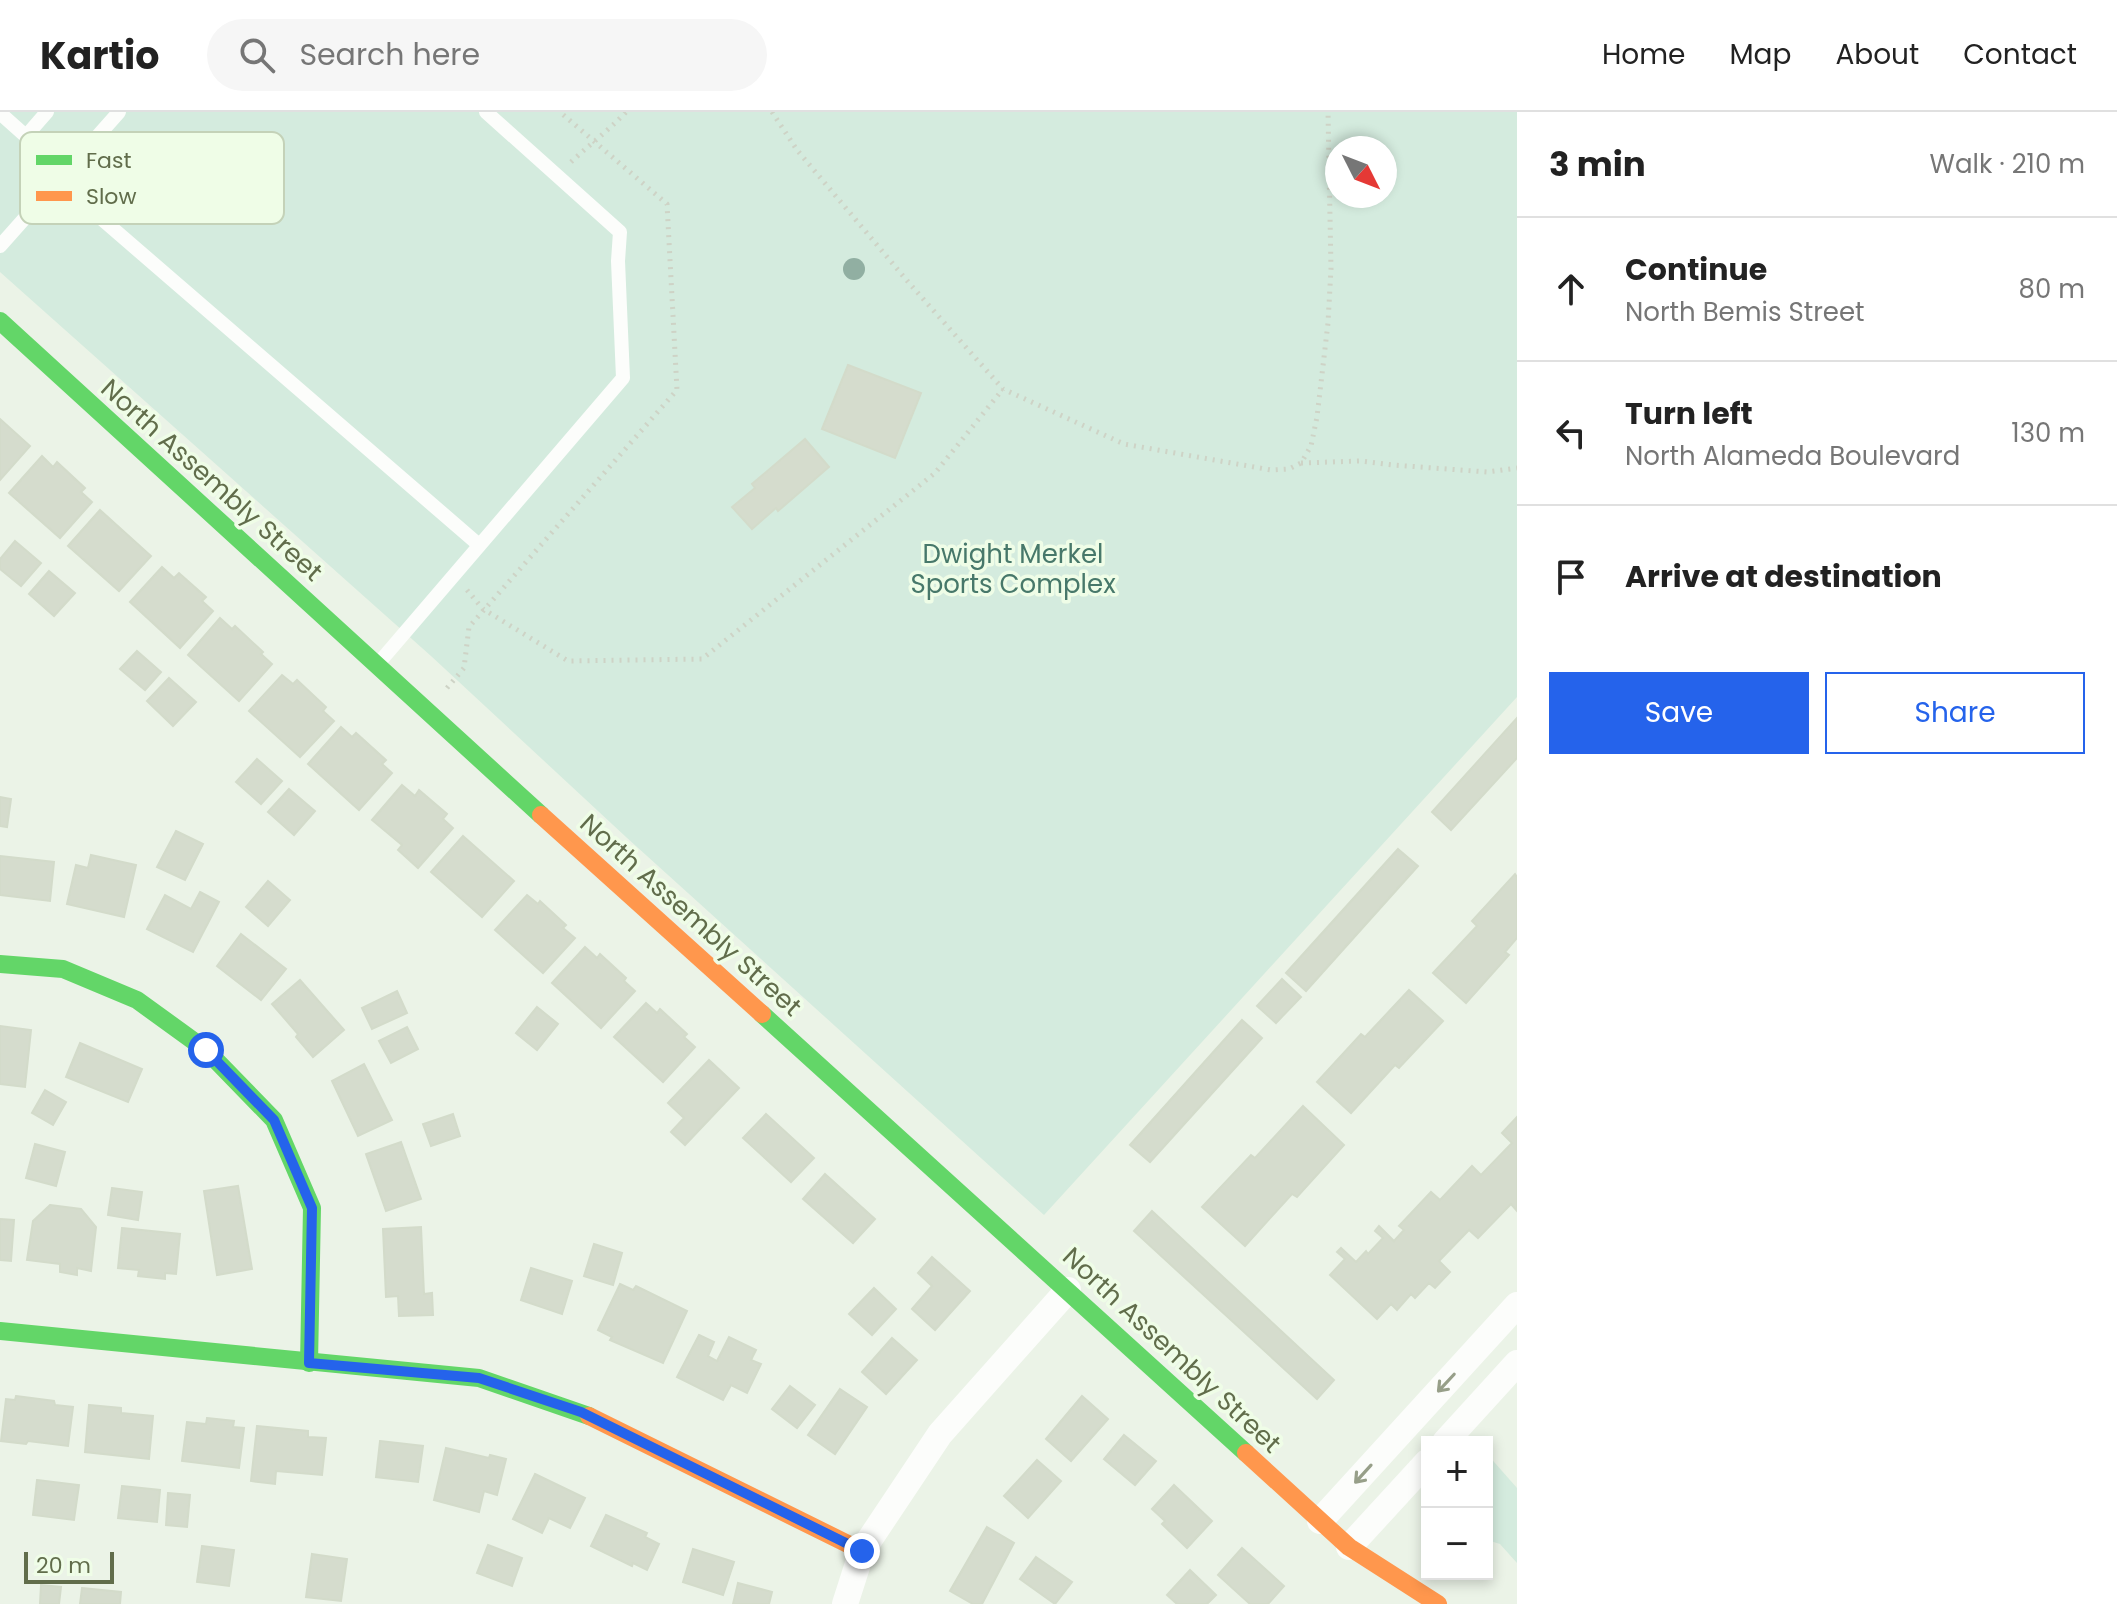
<!DOCTYPE html>
<meta charset="utf-8">
<style>
:root{--surface:#fff;--page:#f6f6f6;--text:#222;--muted:#767676;--line:#e0e0e0;--accent:#2563eb}
body{margin:0;font-family:Poppins,sans-serif;background:var(--page);color:var(--text)}
.controls{position:absolute;right:24px;bottom:24px;display:grid;overflow:hidden;border-radius:0px;box-shadow:0 4px 12px #0003}
.controls button{width:72px;height:72px;display:grid;place-items:center;padding:0;border:0;border-bottom:2px solid var(--line);background:var(--surface);color:var(--text);font:40px sans-serif}
.compass{position:absolute;left:1325px;top:24px;width:72px;height:72px;border-radius:50%;background:var(--surface);box-shadow:0 4px 12px #0003;rotate:132deg}
.scale{position:absolute;left:24px;bottom:20px;width:90px;box-sizing:border-box;padding-left:8px;border:4px solid #616d4b;border-top:0;font-size:22px;line-height:28px;white-space:nowrap;color:#616d4b;-webkit-text-stroke:6px #effde7;paint-order:stroke}
.stop{position:absolute;width:24px;height:24px;margin:-18px;border:6px solid #2563eb;border-radius:50%;background:#fff}
.stop.end{background:#2563eb;border-color:#fff;box-shadow:0 2px 8px #0008}
.list{margin:0;padding:0;list-style:none}
h2{display:flex;justify-content:space-between;align-items:center;height:104px;margin:0;padding:0 32px;font-size:34px}
h2 small{font-size:26px;font-weight:400;color:var(--muted)}
.list li{display:grid;grid-template-columns:52px 1fr auto;gap:24px;align-items:center;box-sizing:border-box;height:144px;padding:0 32px;border-top:2px solid var(--line)}
.list b{display:block;font-size:30px;white-space:nowrap}
.list p{margin:0;font-size:26px;white-space:nowrap;color:var(--muted)}
.list em{font-size:26px;font-style:normal;color:var(--muted)}
.actions{display:flex;gap:16px;padding:24px 32px}
.actions a{flex:1;padding:18px 0;border:2px solid var(--accent);border-radius:0px;text-align:center;font-size:28px;color:var(--accent)}
.actions .main{background:var(--accent);color:#fff}
.icon{flex:none;width:44px;height:44px;fill:none;stroke:currentColor;stroke-width:2;stroke-linecap:round;stroke-linejoin:round}
.map{position:relative;flex:none;width:1517px;height:1492px;overflow:hidden}
header{display:flex;align-items:center;gap:48px;box-sizing:border-box;height:112px;padding:0 40px;background:var(--surface);border-bottom:2px solid var(--line)}
header strong{font-size:38px}
nav{display:flex;gap:44px;margin-inline-start:auto;font-size:28px}
.search{width:560px;height:72px;background:var(--page);display:flex;align-items:center;gap:20px;box-sizing:border-box;padding:0 28px;border-radius:44px;color:var(--muted);font-size:30px}
main{display:flex}
aside{flex:1;background:var(--surface)}
.map>svg:first-child{display:block}
</style>
<header>
<strong>Kartio</strong>
<div class="search"><svg class="icon" aria-label="search" viewBox="0 0 24 24"><circle cx="10" cy="10" r="6"/><path d="M15 15l6 6"/></svg>Search here</div>
<nav><a>Home</a><a>Map</a><a>About</a><a>Contact</a></nav>
</header>
<main>
<div class="map">
<svg width="1517" height="1492" viewBox="0 0 1517 1492">
<rect width="100%" height="100%" fill="#ebf3e7"/>
<g fill="#d4ebde" fill-rule="evenodd">
<path d="M0,0H1517V585L1044,1103L626,725L431,544L0,160ZM1337,36H1385V84H1337Z"/>
<polygon points="1487,1342 1517,1376 1517,1451 1500,1432 1487,1428"/>
</g>
<g fill="#d5dccd" stroke="#d3dbca" stroke-width="2">
<polygon points="848,253 921,281 895,346 822,317"/>
<polygon points="0,307 30,334 0,368"/>
<polygon points="805,327 829,355 778,399 776,396 752,417 732,395 755,376 752,372"/>
<polygon points="42,344 53,355 57,350 85,376 81,380 92,390 60,426 9,381"/>
<polygon points="100,398 151,444 119,479 68,434"/>
<polygon points="15,429 41,451 21,474 0,457 0,447"/>
<polygon points="162,455 174,466 179,461 206,485 202,489 213,499 180,536 130,490"/>
<polygon points="49,459 75,481 54,504 29,482"/>
<polygon points="220,506 232,517 235,514 263,540 261,542 272,552 239,589 188,543"/>
<polygon points="137,539 161,560 145,578 120,557"/>
<polygon points="282,563 293,572 297,568 326,595 323,599 334,609 300,645 249,599"/>
<polygon points="169,566 196,590 173,614 147,589"/>
<polygon points="1517,606 1517,646 1451,718 1432,700"/>
<polygon points="341,615 352,625 356,621 386,648 382,652 392,661 359,698 308,652"/>
<polygon points="257,647 282,669 261,692 236,670"/>
<polygon points="402,673 415,684 419,678 447,702 443,707 453,716 418,756 398,738 402,733 372,708"/>
<polygon points="289,677 315,699 294,723 268,700"/>
<polygon points="0,685 11,687 7,715 0,714"/>
<polygon points="176,719 203,732 185,768 157,755"/>
<polygon points="463,724 514,769 482,805 431,760"/>
<polygon points="1398,737 1418,754 1306,879 1286,861"/>
<polygon points="91,743 136,753 124,805 67,792 76,753 88,756"/>
<polygon points="0,744 54,750 50,789 0,783"/>
<polygon points="1515,762 1517,765 1517,826 1505,840 1509,843 1466,891 1433,861 1477,814 1472,809"/>
<polygon points="268,769 290,788 268,814 246,795"/>
<polygon points="200,780 219,790 193,840 147,817 165,783 191,797"/>
<polygon points="527,783 538,792 540,789 566,813 563,816 575,826 543,861 495,818"/>
<polygon points="241,822 286,857 261,888 217,854"/>
<polygon points="585,835 597,846 600,842 626,866 624,869 635,879 601,916 552,871"/>
<polygon points="1282,867 1301,885 1276,911 1257,894"/>
<polygon points="300,868 344,918 313,945 296,925 298,922 272,892"/>
<polygon points="1409,878 1443,909 1399,956 1395,953 1351,1001 1317,970 1361,922 1365,925"/>
<polygon points="397,879 407,901 372,917 362,896"/>
<polygon points="646,891 657,901 660,897 687,922 684,925 695,935 663,970 614,925"/>
<polygon points="537,895 558,912 537,938 516,921"/>
<polygon points="1242,908 1262,926 1150,1050 1130,1033"/>
<polygon points="0,914 31,918 25,975 0,972"/>
<polygon points="407,915 418,937 391,951 379,929"/>
<polygon points="80,931 142,957 128,990 66,965"/>
<polygon points="709,948 739,976 685,1033 671,1020 684,1006 668,991"/>
<polygon points="364,952 392,1008 358,1024 332,969"/>
<polygon points="45,978 66,990 53,1013 32,1001"/>
<polygon points="1303,994 1344,1033 1297,1085 1292,1082 1245,1134 1202,1095 1251,1043 1255,1046"/>
<polygon points="453,1002 460,1024 431,1034 423,1012"/>
<polygon points="766,1002 814,1046 791,1070 743,1026"/>
<polygon points="1517,1005 1517,1099 1511,1092 1478,1126 1469,1118 1439,1149 1450,1160 1435,1176 1429,1171 1415,1186 1411,1182 1397,1198 1391,1192 1377,1207 1330,1163 1345,1147 1337,1140 1341,1136 1356,1150 1366,1139 1368,1142 1383,1126 1375,1119 1379,1114 1394,1129 1404,1118 1399,1114 1431,1080 1440,1088 1472,1054 1481,1063 1512,1031 1502,1021"/>
<polygon points="401,1030 421,1087 386,1099 366,1042"/>
<polygon points="35,1032 65,1040 56,1074 26,1066"/>
<polygon points="825,1062 875,1107 853,1131 803,1087"/>
<polygon points="238,1074 252,1157 217,1163 204,1079"/>
<polygon points="112,1076 142,1080 138,1108 108,1103"/>
<polygon points="50,1093 81,1097 96,1115 91,1159 77,1156 77,1163 60,1160 60,1152 27,1148 33,1109"/>
<polygon points="1152,1099 1334,1268 1317,1287 1134,1119"/>
<polygon points="0,1107 14,1108 11,1149 0,1148"/>
<polygon points="421,1115 424,1182 432,1181 433,1203 399,1204 398,1184 386,1185 383,1117"/>
<polygon points="122,1116 180,1122 176,1162 165,1161 165,1167 138,1164 139,1158 118,1156"/>
<polygon points="594,1132 622,1141 613,1173 584,1164"/>
<polygon points="932,1145 970,1179 935,1218 912,1197 932,1174 918,1161"/>
<polygon points="531,1156 572,1169 562,1202 521,1188"/>
<polygon points="620,1172 633,1178 636,1174 687,1199 663,1251 610,1228 612,1225 598,1218"/>
<polygon points="874,1176 896,1197 872,1223 849,1202"/>
<polygon points="699,1223 714,1230 708,1244 717,1249 729,1225 756,1238 751,1248 761,1252 747,1281 731,1273 723,1288 677,1265"/>
<polygon points="892,1226 917,1248 886,1282 862,1260"/>
<polygon points="790,1274 815,1293 797,1316 772,1297"/>
<polygon points="840,1277 867,1295 835,1342 808,1323"/>
<polygon points="16,1284 54,1289 55,1293 73,1295 68,1334 28,1329 26,1332 1,1329 6,1287 15,1288"/>
<polygon points="1082,1284 1108,1307 1071,1349 1046,1327"/>
<polygon points="89,1293 121,1296 121,1301 153,1304 149,1347 85,1340"/>
<polygon points="207,1306 234,1309 233,1315 244,1316 239,1356 182,1349 187,1310 206,1312"/>
<polygon points="257,1314 308,1319 308,1325 326,1326 322,1363 276,1359 275,1372 251,1369"/>
<polygon points="1124,1323 1156,1349 1135,1373 1104,1347"/>
<polygon points="380,1329 423,1334 418,1370 376,1365"/>
<polygon points="446,1336 489,1346 490,1343 506,1347 497,1383 484,1379 479,1400 434,1388"/>
<polygon points="1037,1348 1061,1369 1028,1406 1004,1384"/>
<polygon points="535,1362 585,1386 570,1416 549,1406 542,1421 513,1407"/>
<polygon points="37,1368 79,1373 74,1408 33,1403"/>
<polygon points="1174,1373 1212,1409 1187,1436 1162,1412 1165,1409 1152,1397"/>
<polygon points="122,1374 160,1378 157,1410 118,1406"/>
<polygon points="168,1381 190,1383 187,1415 166,1413"/>
<polygon points="606,1403 647,1421 645,1425 659,1432 647,1458 633,1451 632,1454 591,1434"/>
<polygon points="987,1415 1014,1431 982,1492 973,1492 950,1479"/>
<polygon points="488,1433 522,1446 512,1474 477,1461"/>
<polygon points="202,1434 234,1438 229,1474 197,1470"/>
<polygon points="1242,1436 1284,1474 1268,1492 1250,1492 1218,1463"/>
<polygon points="693,1437 734,1450 723,1483 683,1470"/>
<polygon points="312,1442 347,1447 341,1489 306,1485"/>
<polygon points="1036,1445 1072,1470 1055,1492 1020,1467"/>
<polygon points="1190,1458 1216,1483 1207,1492 1177,1492 1167,1483"/>
<polygon points="738,1471 772,1480 769,1492 733,1492"/>
<polygon points="41,1473 61,1475 59,1492 40,1492"/>
<polygon points="82,1476 121,1480 120,1492 80,1492"/>
</g>
<g fill="none" stroke-linecap="round" stroke-linejoin="round">
<g stroke="#ced3c6" stroke-width="5" stroke-dasharray="2 6" stroke-linecap="butt">
<polyline points="772,0 797,38 909,171 1003,277 1124,332 1271,358 1289,357 1301,351 1311,334 1317,305 1328,211 1331,157 1328,0"/>
<path d="M571,50C589,33 608,19 626,0"/>
<polyline points="1301,351 1360,349 1393,353 1487,360 1517,356"/>
<polyline points="467,478 483,497 568,549 702,547 935,361 1003,277"/>
<polyline points="447,576 464,556 469,515 677,278 667,92 560,0"/>
</g>
<g stroke="#fcfdfb" stroke-width="14">
<polyline points="0,1 66,60"/>
<polyline points="26,24 47,0"/>
<polyline points="59,70 479,433"/>
<polyline points="0,134 119,0"/>
<polyline points="377,553 623,266 618,149 620,120 486,0"/>
</g>
<g stroke="#fcfdfb" stroke-width="26">
<polyline points="1445,1330 1517,1251"/>
<polyline points="1320,1409 1517,1193"/>
<polyline points="1349,1435 1427,1350"/>
<polyline points="845,1492 862,1439 940,1322 1068,1178"/>
</g>
<g stroke="#63d668" stroke-width="18">
<polyline points="0,209 541,703"/>
<polyline points="0,852 63,857 137,888 206,938 274,1008 312,1096 309,1251"/>
<polyline points="762,902 1246,1341"/>
<polyline points="0,1219 479,1266 589,1304"/>
</g>
<g stroke="#ff974d" stroke-width="18">
<polyline points="541,703 762,902"/>
<polyline points="589,1304 862,1439"/>
<polyline points="1246,1341 1349,1435 1438,1492"/>
</g>
</g>
<circle fill="#91afa2" cx="854" cy="157" r="11"/>
<defs><path id="oneway-shaft" d="M-6 0H5M1.5-3L5.5 0L1.5 3" fill="none" stroke-width="1.6" stroke-linecap="round" stroke-linejoin="round" transform="scale(2)"/></defs>
<g stroke="#979f89">
<use href="#oneway-shaft" transform="translate(1446 1271) rotate(133)"/>
<use href="#oneway-shaft" transform="translate(1363 1362) rotate(132)"/>
</g>
<g fill="none" stroke-linecap="round" stroke-linejoin="round">
<polyline stroke="#2563eb" stroke-width="10" points="206,938 274,1008 312,1096 309,1251 479,1266 581,1300 862,1439"/>
</g>
<g text-anchor="middle" dominant-baseline="central" stroke-width="7" stroke-linejoin="round" paint-order="stroke">
<g font-size="26" fill="#616d4b" stroke="#effde7">
<text transform="translate(212 368) rotate(42)">North Assembly Street</text>
<text transform="translate(691 803) rotate(42)">North Assembly Street</text>
<text transform="translate(1172 1238) rotate(43)">North Assembly Street</text>
</g>
<g font-size="26" fill="#47786a" stroke="#effde7">
<text x="1013" y="442">Dwight Merkel<tspan x="1013" dy="30">Sports Complex</tspan></text>
</g>
</g>
<rect x="20" y="20" width="264" height="92" rx="12" fill="#effde7" stroke="#c4d2b8" stroke-width="2"/>
<rect x="36" y="43" width="36" height="10" fill="#63d668"/>
<rect x="36" y="79" width="36" height="10" fill="#ff974d"/>
<g font-size="22" fill="#616d4b">
<text x="86" y="56">Fast</text>
<text x="86" y="92">Slow</text>
</g>
</svg>
<div class="controls">
<button>+</button>
<button>−</button>
</div>
<svg class="compass" viewBox="-18 -18 36 36"><path d="M0-13l5 13h-10z" fill="#e53935"/><path d="M0 13l5-13h-10z" fill="#767676"/></svg>
<div class="scale">20 m</div>
<div class="stop" style="left:206px;top:938px"></div>
<div class="stop end" style="left:862px;top:1439px"></div>
</div>
<aside>
<h2>3 min<small>Walk · 210 m</small></h2>
<ul class="list">
<li><svg class="icon" aria-label="ahead" viewBox="0 0 24 24"><path d="M12 20V5M6 11l6-6 6 6"/></svg><div><b>Continue</b><p>North Bemis Street</p></div><em>80 m</em></li>
<li><svg class="icon" aria-label="left" viewBox="0 0 24 24"><path d="M17 20v-9H6M10 6l-5 5 5 5"/></svg><div><b>Turn left</b><p>North Alameda Boulevard</p></div><em>130 m</em></li>
<li><svg class="icon" aria-label="arrive" viewBox="0 0 24 24"><path d="M6 21V4h12l-3 4 3 4H6"/></svg><div><b>Arrive at destination</b></div></li>
</ul>
<div class="actions"><a class="main">Save</a><a>Share</a></div>
</aside>
</main>
